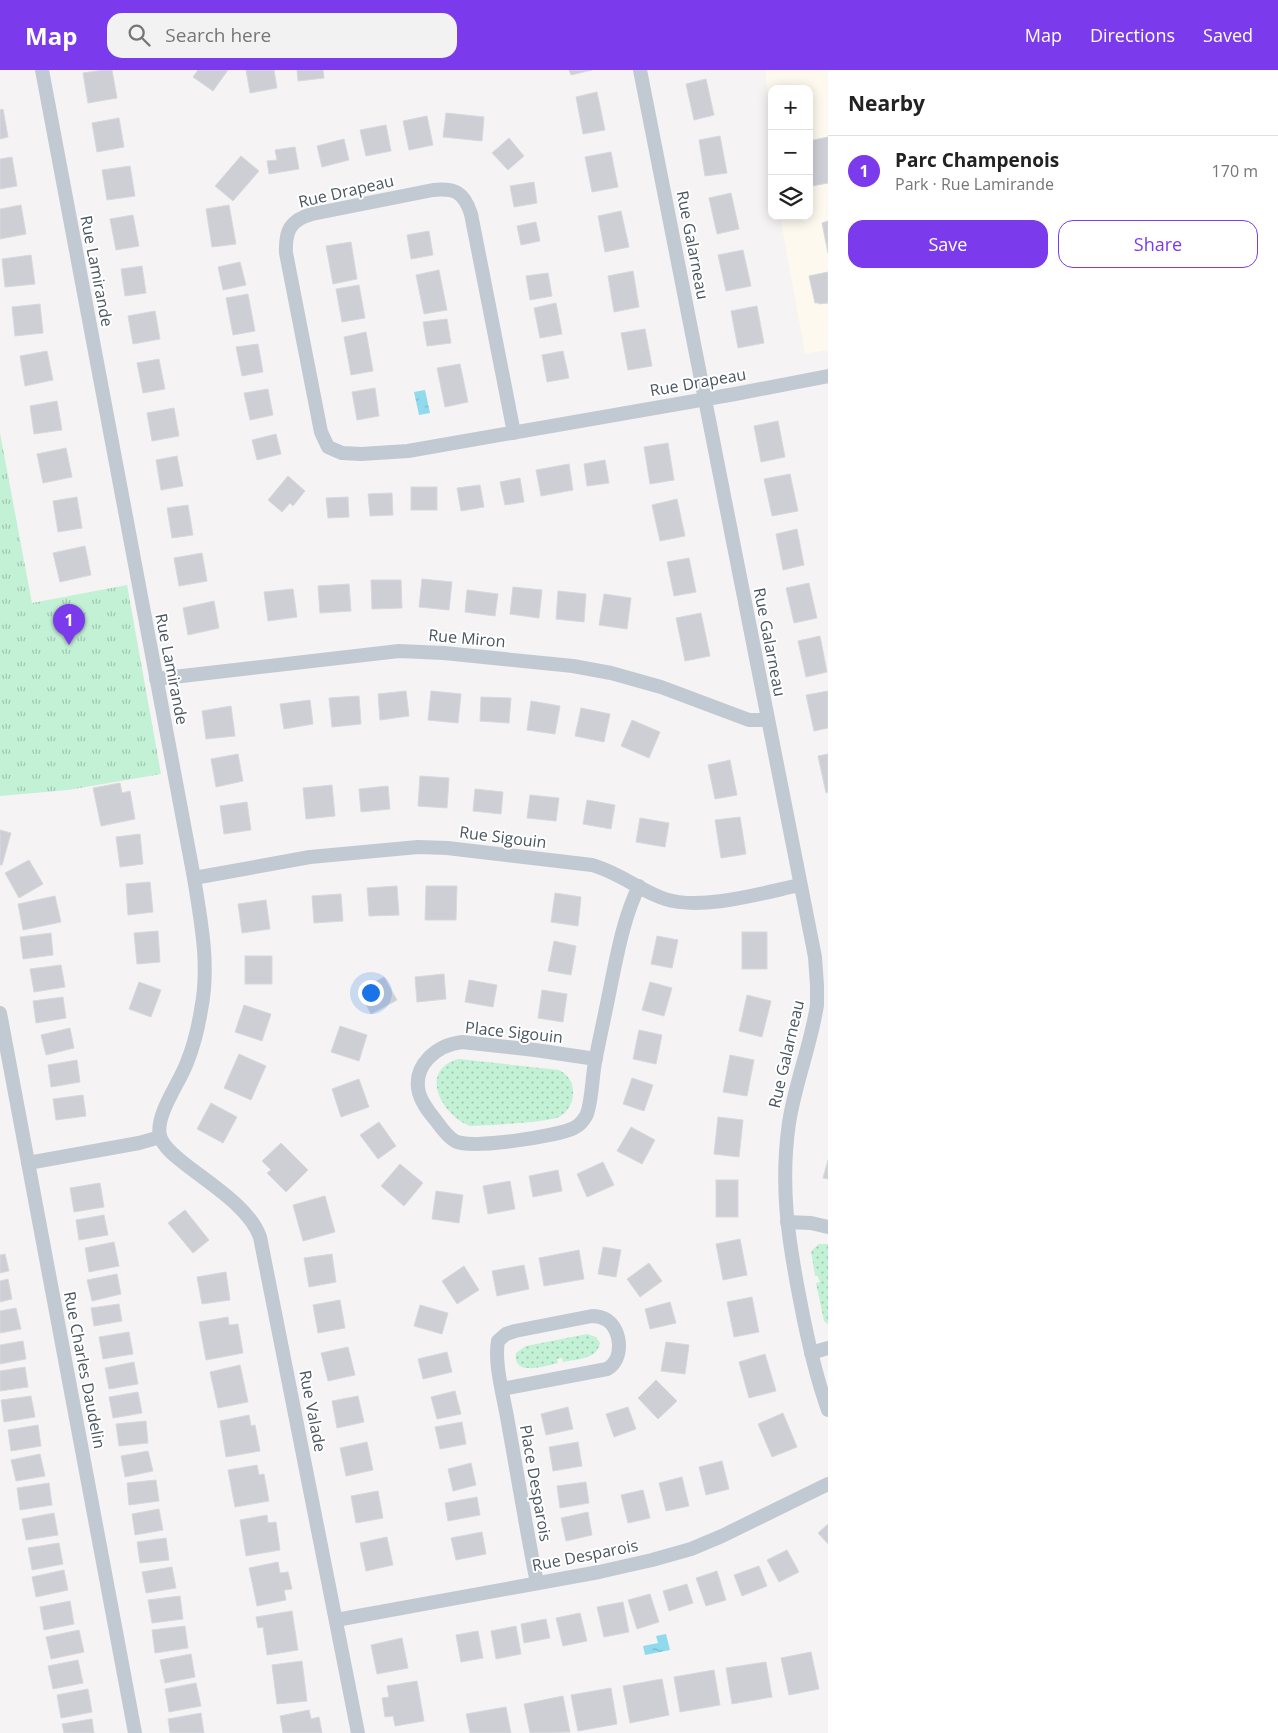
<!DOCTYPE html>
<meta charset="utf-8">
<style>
:root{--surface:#fff;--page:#f2f2f2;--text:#222;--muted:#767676;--line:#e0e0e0;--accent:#7c3aed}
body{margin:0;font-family:"Open Sans",sans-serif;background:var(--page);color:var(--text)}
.controls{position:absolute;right:15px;top:15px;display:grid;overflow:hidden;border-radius:10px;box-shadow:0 2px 12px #0003}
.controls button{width:45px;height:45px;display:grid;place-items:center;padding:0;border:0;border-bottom:1px solid var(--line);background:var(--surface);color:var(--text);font:25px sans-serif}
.you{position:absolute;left:370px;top:922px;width:18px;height:18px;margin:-12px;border:4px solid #fff;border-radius:50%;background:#1a73e8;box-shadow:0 0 0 8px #1a73e833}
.badge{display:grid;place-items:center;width:32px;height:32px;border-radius:50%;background:var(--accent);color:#fff;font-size:16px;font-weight:700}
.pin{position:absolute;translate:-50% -41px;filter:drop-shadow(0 1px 2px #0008)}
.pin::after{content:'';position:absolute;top:26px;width:18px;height:15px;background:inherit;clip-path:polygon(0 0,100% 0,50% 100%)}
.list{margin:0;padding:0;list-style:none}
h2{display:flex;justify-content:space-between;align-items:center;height:65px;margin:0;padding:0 20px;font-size:21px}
h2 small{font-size:16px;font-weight:400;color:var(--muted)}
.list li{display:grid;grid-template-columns:32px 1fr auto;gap:15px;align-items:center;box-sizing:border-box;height:70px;padding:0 20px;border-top:1px solid var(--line)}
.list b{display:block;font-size:19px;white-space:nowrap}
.list p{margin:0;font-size:16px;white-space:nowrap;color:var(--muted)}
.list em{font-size:16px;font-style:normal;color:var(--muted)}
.actions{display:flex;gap:10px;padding:15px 20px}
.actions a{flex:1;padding:11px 0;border:1px solid var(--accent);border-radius:15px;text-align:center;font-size:18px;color:var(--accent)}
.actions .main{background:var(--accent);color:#fff}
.icon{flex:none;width:28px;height:28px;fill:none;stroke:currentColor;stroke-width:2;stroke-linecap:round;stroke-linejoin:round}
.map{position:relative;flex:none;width:828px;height:1663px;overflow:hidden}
header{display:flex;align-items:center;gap:30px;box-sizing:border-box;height:70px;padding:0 25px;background:var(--accent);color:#fff}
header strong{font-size:24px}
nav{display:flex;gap:28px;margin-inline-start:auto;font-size:18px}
.search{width:350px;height:45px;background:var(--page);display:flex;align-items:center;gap:12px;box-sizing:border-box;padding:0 18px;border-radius:15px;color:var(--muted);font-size:19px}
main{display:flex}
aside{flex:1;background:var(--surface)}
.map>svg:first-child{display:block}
</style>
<header>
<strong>Map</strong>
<div class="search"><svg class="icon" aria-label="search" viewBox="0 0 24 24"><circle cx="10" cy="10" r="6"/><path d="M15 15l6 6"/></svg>Search here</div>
<nav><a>Map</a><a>Directions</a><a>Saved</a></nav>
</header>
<main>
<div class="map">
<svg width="828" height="1663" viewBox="0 0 828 1663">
<defs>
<pattern id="grass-dots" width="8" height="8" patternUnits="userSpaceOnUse" patternTransform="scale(1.25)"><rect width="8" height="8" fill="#c3f1d5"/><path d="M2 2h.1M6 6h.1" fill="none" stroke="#a0c6b0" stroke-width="1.8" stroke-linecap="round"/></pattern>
<pattern id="park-tufts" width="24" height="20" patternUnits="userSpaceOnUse" patternTransform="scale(1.25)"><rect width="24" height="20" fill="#c3f1d5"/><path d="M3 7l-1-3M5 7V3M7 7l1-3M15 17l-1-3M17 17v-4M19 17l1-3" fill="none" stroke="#a0c6b0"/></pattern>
<pattern id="water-ripples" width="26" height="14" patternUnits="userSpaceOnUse" patternTransform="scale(1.25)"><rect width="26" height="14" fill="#90daee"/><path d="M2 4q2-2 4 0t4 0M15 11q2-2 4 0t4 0" fill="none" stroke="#78b4c4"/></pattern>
</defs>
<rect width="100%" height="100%" fill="#f5f3f3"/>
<polygon fill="#fdf9ef" points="765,0 828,0 828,280 805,284 780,146 809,146 809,19 772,19 772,62"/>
<g fill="url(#grass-dots)">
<path d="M459,989L559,1000C567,1004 573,1011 573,1021C574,1031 568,1042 559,1047C549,1052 484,1056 470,1056C442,1046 417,1000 459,989Z"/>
<polygon points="819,1174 828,1174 828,1254 824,1251 816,1213 820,1212 818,1206 815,1206 811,1181"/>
<path d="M587,1264L596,1267L600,1273C597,1290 576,1289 563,1292L562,1288L557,1289L558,1293C545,1296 512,1307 516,1283L526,1276Z"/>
</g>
<polygon fill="url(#park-tufts)" points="0,363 32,533 127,515 161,704 68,720 0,726"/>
<g fill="url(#water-ripples)">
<polygon points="425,320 430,343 419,345 414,322"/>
<polygon points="666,1564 670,1580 645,1585 643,1576 658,1573 656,1566"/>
</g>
<g fill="#cdcfd5" stroke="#d7d9de">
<polygon points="103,0 112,0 117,28 88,33 83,3"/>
<polygon points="198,0 228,0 213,21 193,7"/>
<polygon points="246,0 274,0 277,18 250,23"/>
<polygon points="297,0 323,0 324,8 298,11"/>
<polygon points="569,0 592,0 571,5"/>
<polygon points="706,9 714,45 694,50 686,14"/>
<polygon points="597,22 605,60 583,64 576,27"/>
<polygon points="3,39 8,67 0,69 0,40"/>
<polygon points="446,43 484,47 482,71 443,67"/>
<polygon points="427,46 433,75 409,80 403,51"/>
<polygon points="119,48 124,77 97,82 92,53"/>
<polygon points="386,55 391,81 366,86 360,60"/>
<polygon points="720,66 727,103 705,106 699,70"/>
<polygon points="828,67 828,113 812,116 809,105 809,71"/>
<polygon points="509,68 524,86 508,100 492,83"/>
<polygon points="344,69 349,90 322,97 317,76"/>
<polygon points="295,77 299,99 269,104 267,91 277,90 275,80"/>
<polygon points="611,82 618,117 592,122 585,87"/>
<polygon points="241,86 259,101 233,131 215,116"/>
<polygon points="12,87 17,116 0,119 0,89"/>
<polygon points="130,96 135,126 107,130 102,100"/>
<polygon points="534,112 537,133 514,137 510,116"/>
<polygon points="731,123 739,159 717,164 709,128"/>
<polygon points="21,135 26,164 0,169 0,139"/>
<polygon points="229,135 236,174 212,177 206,139"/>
<polygon points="621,141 629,177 605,182 598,146"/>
<polygon points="133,145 139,176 116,180 110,149"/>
<polygon points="828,151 828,183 822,153"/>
<polygon points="536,152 540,171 521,175 517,156"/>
<polygon points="429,161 433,185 411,189 407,165"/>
<polygon points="351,172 357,209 333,214 326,176"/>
<polygon points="743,180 751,216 726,221 718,185"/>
<polygon points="31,185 35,214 5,217 2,189"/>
<polygon points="240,192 246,215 223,220 218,197"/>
<polygon points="142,196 146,223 125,226 121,199"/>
<polygon points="439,200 447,240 424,244 416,205"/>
<polygon points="633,201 639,237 614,242 608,206"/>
<polygon points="828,202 828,233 819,234 819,233 815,233 809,206"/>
<polygon points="548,203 552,226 530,230 526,206"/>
<polygon points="359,215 365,248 342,252 336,219"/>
<polygon points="248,224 255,261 233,265 226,228"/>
<polygon points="556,233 562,264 540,268 534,238"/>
<polygon points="40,234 43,263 15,266 12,237"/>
<polygon points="757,236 764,273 738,278 731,241"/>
<polygon points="155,241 160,269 133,274 128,246"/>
<polygon points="447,249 451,273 427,276 423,252"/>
<polygon points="645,259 652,296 628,300 621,263"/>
<polygon points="366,262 373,301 351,305 344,267"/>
<polygon points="258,274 263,302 242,306 236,277"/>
<polygon points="47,281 53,310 25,316 20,286"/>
<polygon points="563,281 569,308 547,312 542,285"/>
<polygon points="159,289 165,319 143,323 137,293"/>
<polygon points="460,294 468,332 445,337 437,298"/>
<polygon points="375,318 379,346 357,350 352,322"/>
<polygon points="268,319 273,345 250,350 244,323"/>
<polygon points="57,331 62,360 34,364 30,336"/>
<polygon points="174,338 179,366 152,371 147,343"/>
<polygon points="778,351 785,387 761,392 754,356"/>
<polygon points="276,364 281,384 257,390 252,370"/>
<polygon points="668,373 674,410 650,414 644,377"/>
<polygon points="66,378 72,407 43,413 37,384"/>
<polygon points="177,386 183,416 161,420 156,390"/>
<polygon points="605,390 609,413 587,416 584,394"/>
<polygon points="569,394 573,420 541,426 536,400"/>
<polygon points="790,404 798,441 772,446 764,409"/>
<polygon points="288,406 305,421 293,436 290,433 282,442 268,430"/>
<polygon points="520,408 524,432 505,435 500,412"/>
<polygon points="480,415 484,437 461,441 457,418"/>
<rect x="411" y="417" width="26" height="23"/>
<polygon points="392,423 393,445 370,446 368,424"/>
<polygon points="77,427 82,458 58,462 53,431"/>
<polygon points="348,427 349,447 328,448 326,428"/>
<polygon points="677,429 685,466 660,471 652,435"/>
<polygon points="188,435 193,465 172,468 167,438"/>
<polygon points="797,459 804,495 783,500 776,464"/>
<polygon points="85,476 91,505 60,512 53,483"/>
<polygon points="202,483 207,511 179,516 174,488"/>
<polygon points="689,488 696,522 674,526 667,492"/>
<polygon points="422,509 452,512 449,540 419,537"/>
<polygon points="371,510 401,510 402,538 372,539"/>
<polygon points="809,513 817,548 794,553 786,518"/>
<polygon points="349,514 351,541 320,543 318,516"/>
<polygon points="513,517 542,520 539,548 510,544"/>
<polygon points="293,519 297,547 268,551 264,522"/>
<polygon points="467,520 498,524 495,546 465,542"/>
<polygon points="558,521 586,524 584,552 556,549"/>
<polygon points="604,524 631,528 627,559 599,555"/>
<polygon points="214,531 219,558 188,565 183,538"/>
<polygon points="701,543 710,586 685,591 676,548"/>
<polygon points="820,566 827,602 806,607 798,571"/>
<polygon points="406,621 409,646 380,650 378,624"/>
<polygon points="431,621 461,624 458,653 428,650"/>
<polygon points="828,621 828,658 814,661 806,625"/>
<polygon points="359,626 361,654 332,657 329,628"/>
<polygon points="481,627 511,628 509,653 480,651"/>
<polygon points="310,630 313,654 284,659 280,634"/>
<polygon points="531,631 560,636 555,664 527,660"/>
<polygon points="231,636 235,666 206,669 202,641"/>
<polygon points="581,638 610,644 604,672 575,666"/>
<polygon points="632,650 660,662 649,688 621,676"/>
<polygon points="238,684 243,711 216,717 211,689"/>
<polygon points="828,684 828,722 826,723 818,686"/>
<polygon points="730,690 737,725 715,729 708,695"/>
<polygon points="420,706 449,708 447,738 418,736"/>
<polygon points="120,713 122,723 130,721 135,749 101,756 93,718"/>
<polygon points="332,715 335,746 306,749 303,718"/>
<polygon points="388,716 390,739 361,742 359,719"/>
<polygon points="475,719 503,722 501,744 473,741"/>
<polygon points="530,725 559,728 556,751 527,748"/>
<polygon points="587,730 615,735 611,759 583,754"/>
<polygon points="247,732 251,760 224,764 220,736"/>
<polygon points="740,747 746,784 721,788 715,750"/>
<polygon points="640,748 669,753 665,777 636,772"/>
<polygon points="0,760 11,763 2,795 0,795"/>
<polygon points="140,764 143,794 120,797 116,767"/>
<polygon points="29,790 43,814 19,828 5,803"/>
<polygon points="150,812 153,842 128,845 126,814"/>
<polygon points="397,816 399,845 369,846 367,818"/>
<polygon points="426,816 457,816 456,850 425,850"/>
<polygon points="555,823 581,827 578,856 551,852"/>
<polygon points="341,824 343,851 314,853 312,826"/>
<polygon points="55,826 61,852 23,860 18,834"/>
<polygon points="266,830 270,859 242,863 238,834"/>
<polygon points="158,861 160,892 137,894 134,863"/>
<rect x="742" y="862" width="25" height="37"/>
<polygon points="51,863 53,885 23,889 20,867"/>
<polygon points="657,866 678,870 672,898 651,894"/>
<polygon points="554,871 576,876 571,905 548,901"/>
<rect x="245" y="886" width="27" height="28"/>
<polygon points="61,895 65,917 34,922 30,899"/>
<polygon points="444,904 446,929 417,932 415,907"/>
<polygon points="384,907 397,930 371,944 359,921"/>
<polygon points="469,910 497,915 493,937 465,932"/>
<polygon points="139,912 161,920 151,947 129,939"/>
<polygon points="650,912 672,918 664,946 642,940"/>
<polygon points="542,920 567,924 563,952 538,948"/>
<polygon points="747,925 771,931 762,967 739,961"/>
<polygon points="63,927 66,948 36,953 33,931"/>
<polygon points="244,935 271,944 262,971 235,962"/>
<polygon points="340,956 367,965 359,991 331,982"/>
<polygon points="70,958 74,978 46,985 41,965"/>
<polygon points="639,960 662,965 656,994 633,989"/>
<polygon points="239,984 266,996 251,1030 224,1018"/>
<polygon points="730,985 754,990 747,1026 723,1022"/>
<polygon points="77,990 80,1012 51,1017 48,995"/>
<polygon points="632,1008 653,1015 644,1041 623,1034"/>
<polygon points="359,1009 369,1037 341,1047 332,1019"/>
<polygon points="83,1025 86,1046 56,1050 53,1029"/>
<polygon points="211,1033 237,1047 223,1073 197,1059"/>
<polygon points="718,1047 743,1050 739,1087 714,1084"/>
<polygon points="379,1052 396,1076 378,1089 360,1065"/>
<polygon points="631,1057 655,1070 642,1094 617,1081"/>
<polygon points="281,1073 308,1100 286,1122 267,1103 271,1100 262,1091"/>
<polygon points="828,1090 828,1109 823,1108"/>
<polygon points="603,1092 614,1115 587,1127 577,1104"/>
<polygon points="400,1094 423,1113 404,1136 381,1116"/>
<polygon points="558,1100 562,1121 533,1127 529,1106"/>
<rect x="716" y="1110" width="22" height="37"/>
<polygon points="510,1111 515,1139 488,1144 483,1116"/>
<polygon points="100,1113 104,1137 74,1142 70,1118"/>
<polygon points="436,1121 463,1125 459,1153 432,1149"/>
<polygon points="325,1126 335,1162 303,1171 293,1135"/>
<polygon points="185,1140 209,1170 193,1183 168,1153"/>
<polygon points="104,1145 108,1165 79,1170 76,1150"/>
<polygon points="740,1169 747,1205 723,1210 716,1174"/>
<polygon points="114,1172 119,1196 89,1202 85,1178"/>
<polygon points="603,1177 621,1180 616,1207 598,1204"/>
<polygon points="579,1180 584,1209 544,1216 539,1188"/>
<polygon points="5,1184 9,1201 0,1203 0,1185"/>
<polygon points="332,1184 336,1212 309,1217 304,1188"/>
<polygon points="649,1193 662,1211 640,1227 627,1209"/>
<polygon points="524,1195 529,1219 497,1226 492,1201"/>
<polygon points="464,1196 479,1220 457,1234 442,1211"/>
<polygon points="226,1202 230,1230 202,1234 197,1207"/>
<polygon points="117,1204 121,1224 92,1231 87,1210"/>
<polygon points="8,1209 12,1229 0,1232 0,1211"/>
<polygon points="752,1227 759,1262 734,1267 727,1232"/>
<polygon points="340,1230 345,1258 318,1263 313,1235"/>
<polygon points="670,1232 676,1253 650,1259 645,1239"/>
<polygon points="119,1234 122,1251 94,1256 91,1238"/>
<polygon points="420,1235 448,1243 442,1264 414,1256"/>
<polygon points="16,1238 21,1259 0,1263 0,1241"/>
<polygon points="228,1247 229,1255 238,1254 243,1283 206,1290 199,1252"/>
<polygon points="129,1262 133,1284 103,1289 99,1267"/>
<polygon points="23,1271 26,1289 0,1294 0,1275"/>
<polygon points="666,1272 689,1275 685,1304 661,1301"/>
<polygon points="348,1277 355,1305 328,1311 321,1283"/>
<polygon points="447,1282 452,1302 423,1309 418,1289"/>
<polygon points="765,1284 776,1321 749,1328 739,1292"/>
<polygon points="134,1292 138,1314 109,1319 105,1298"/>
<polygon points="240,1295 248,1332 218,1338 210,1302"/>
<polygon points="25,1297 28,1317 0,1321 0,1301"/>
<polygon points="656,1310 677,1331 658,1349 638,1328"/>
<polygon points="455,1321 461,1344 437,1349 431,1327"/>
<polygon points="138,1322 142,1343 113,1348 109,1327"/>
<polygon points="31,1326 35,1347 4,1352 1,1330"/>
<polygon points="358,1326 364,1352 337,1358 332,1331"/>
<polygon points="568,1337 573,1359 546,1365 541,1344"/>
<polygon points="628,1337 636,1359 614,1367 606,1344"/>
<polygon points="783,1343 797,1377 772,1387 758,1354"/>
<polygon points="249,1345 251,1356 255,1355 260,1381 226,1387 220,1351"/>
<polygon points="146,1351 148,1373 119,1376 116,1354"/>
<polygon points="462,1352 466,1374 440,1379 435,1357"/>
<polygon points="38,1355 41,1376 11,1381 8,1360"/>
<polygon points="367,1372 373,1400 346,1406 340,1378"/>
<polygon points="578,1372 582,1396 553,1401 549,1377"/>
<polygon points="148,1381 153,1401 125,1407 121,1386"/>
<polygon points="40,1384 45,1406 16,1411 11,1390"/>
<polygon points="722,1391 729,1419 706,1425 699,1397"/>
<polygon points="471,1393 476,1415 453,1421 448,1399"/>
<polygon points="257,1395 259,1405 264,1404 269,1431 235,1437 228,1400"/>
<polygon points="682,1407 689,1436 666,1441 659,1413"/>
<polygon points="156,1410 159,1431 129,1435 127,1413"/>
<polygon points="586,1412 589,1433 560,1438 557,1416"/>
<polygon points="49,1413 52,1435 20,1440 17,1418"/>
<polygon points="643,1420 650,1448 628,1453 621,1425"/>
<polygon points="378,1421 383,1448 356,1453 351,1426"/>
<polygon points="477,1427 480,1445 448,1451 445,1433"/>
<polygon points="159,1439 163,1460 135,1465 132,1444"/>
<polygon points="588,1442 592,1465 566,1471 561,1448"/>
<polygon points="54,1443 58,1465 26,1470 22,1449"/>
<polygon points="267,1445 268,1453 276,1452 280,1480 246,1486 240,1450"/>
<polygon points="828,1454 828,1474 818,1463"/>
<polygon points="482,1462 486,1484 456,1490 451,1468"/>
<polygon points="387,1467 393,1495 366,1501 360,1473"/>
<polygon points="166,1468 169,1490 140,1493 137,1472"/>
<polygon points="59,1473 63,1494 32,1500 28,1478"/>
<polygon points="787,1480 799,1502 779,1512 767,1490"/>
<polygon points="278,1492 280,1503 288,1502 292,1519 284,1520 286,1530 257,1536 249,1498"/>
<polygon points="759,1496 767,1516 742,1526 734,1505"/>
<polygon points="172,1497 176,1518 146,1523 142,1502"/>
<polygon points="64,1500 68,1520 36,1527 32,1507"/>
<polygon points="717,1501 726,1530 706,1536 696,1508"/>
<polygon points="687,1514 693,1533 669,1541 663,1521"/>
<polygon points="650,1524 659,1552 637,1559 628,1530"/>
<polygon points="180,1526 183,1549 152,1553 148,1530"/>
<polygon points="70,1531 74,1554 44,1560 40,1537"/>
<polygon points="623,1532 629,1562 604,1567 597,1537"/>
<polygon points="292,1541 298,1580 267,1585 263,1557 258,1558 256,1547"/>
<polygon points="580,1543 587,1571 563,1576 556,1548"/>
<polygon points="546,1549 550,1568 524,1573 521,1554"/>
<polygon points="185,1556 188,1578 155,1583 152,1560"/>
<polygon points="516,1556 521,1584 496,1589 491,1561"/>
<polygon points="79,1560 84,1582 51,1589 46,1567"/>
<polygon points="478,1561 483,1588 461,1592 456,1565"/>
<polygon points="402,1568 408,1598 377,1604 371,1575"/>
<polygon points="811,1582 819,1619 789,1625 781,1588"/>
<polygon points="191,1584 195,1607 165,1613 160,1590"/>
<polygon points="78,1590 83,1613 53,1619 48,1596"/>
<polygon points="302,1591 307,1631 277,1634 272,1595"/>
<polygon points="766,1592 772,1627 732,1634 726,1598"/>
<polygon points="714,1600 720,1635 680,1642 674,1607"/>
<polygon points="662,1609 669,1645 630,1653 623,1616"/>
<polygon points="417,1611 424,1651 395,1656 393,1646 385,1647 382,1628 389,1627 387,1616"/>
<polygon points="196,1613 201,1636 169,1642 165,1619"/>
<polygon points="611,1618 617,1654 578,1661 571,1625"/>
<polygon points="88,1619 92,1642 61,1648 57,1625"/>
<polygon points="563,1626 570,1662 530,1663 524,1634"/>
<polygon points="506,1637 511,1663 470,1663 466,1644"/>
<polygon points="309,1640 311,1649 319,1647 322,1663 283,1663 280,1646"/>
<polygon points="201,1643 204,1663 170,1663 168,1649"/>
<polygon points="92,1649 94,1663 64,1663 62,1654"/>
</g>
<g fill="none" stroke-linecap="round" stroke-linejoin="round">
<g stroke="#c1cad2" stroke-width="14">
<path d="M42,0L194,808C201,852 210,896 201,940C198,959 193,978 186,995C178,1015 155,1046 160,1066C163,1077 176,1087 185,1094C209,1113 250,1138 260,1167L358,1663"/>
<path d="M640,0L815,887L817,915V935C811,975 795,1013 789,1053C780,1115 788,1169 800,1230C807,1267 815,1304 828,1340"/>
<path d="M514,363L471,144C464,122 455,118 433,120L312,144C290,150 285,161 286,183L321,362L328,377L342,383L361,384L408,381L735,324L828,306"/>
<polyline points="156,609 399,581 444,583 573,596 611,603 661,617 749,650 768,650"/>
<path d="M194,808L310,787L418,777L447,778L592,795C618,802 639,820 665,829C702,841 762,823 800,815"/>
<polyline points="0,943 135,1663"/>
<path d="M596,989L535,980L462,972C437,975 412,995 419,1023C422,1034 430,1043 437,1052C442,1059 448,1067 455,1071C469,1080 559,1066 574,1058C580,1055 584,1050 587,1044C592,1029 592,1009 595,992C600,966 606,940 611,914C618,880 624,847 639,816"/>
<polyline points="28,1093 139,1073 160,1067"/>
<polyline points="787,1152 811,1153 828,1157"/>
<polyline points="811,1283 828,1278"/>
<path d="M502,1319L607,1299C624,1290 622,1260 607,1250C602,1247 597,1246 592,1246L515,1261L506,1264L498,1271C494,1293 503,1324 507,1347C517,1402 526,1458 537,1513"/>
<polyline points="336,1550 599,1502 652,1490 691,1479 722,1466 828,1414"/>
</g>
</g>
<g text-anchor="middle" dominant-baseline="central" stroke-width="4" stroke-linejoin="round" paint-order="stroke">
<g font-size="16" fill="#4a5661" stroke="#fff">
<text transform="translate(346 121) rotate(-13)">Rue Drapeau</text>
<text transform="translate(693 175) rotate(79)">Rue Galarneau</text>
<text transform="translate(97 201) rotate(79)">Rue Lamirande</text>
<text transform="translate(698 312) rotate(-10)">Rue Drapeau</text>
<text transform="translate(467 568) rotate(5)">Rue Miron</text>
<text transform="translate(770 572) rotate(79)">Rue Galarneau</text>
<text transform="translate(172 599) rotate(79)">Rue Lamirande</text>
<text transform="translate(503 767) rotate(7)">Rue Sigouin</text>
<text transform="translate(514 962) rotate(6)">Place Sigouin</text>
<text transform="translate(786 984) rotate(-77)">Rue Galarneau</text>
<text transform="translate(85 1300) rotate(79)">Rue Charles Daudelin</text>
<text transform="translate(313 1341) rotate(79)">Rue Valade</text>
<text transform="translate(536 1413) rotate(80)">Place Desparois</text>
<text transform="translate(585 1485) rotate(-11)">Rue Desparois</text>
</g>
</g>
</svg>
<div class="controls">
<button>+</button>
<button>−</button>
<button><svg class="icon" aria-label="layers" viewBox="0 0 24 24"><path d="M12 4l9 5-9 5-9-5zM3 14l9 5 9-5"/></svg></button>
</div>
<div class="you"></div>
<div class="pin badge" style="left:69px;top:575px">1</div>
</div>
<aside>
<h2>Nearby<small></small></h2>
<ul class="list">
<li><span class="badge">1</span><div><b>Parc Champenois</b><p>Park · Rue Lamirande</p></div><em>170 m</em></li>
</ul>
<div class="actions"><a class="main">Save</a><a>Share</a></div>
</aside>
</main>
